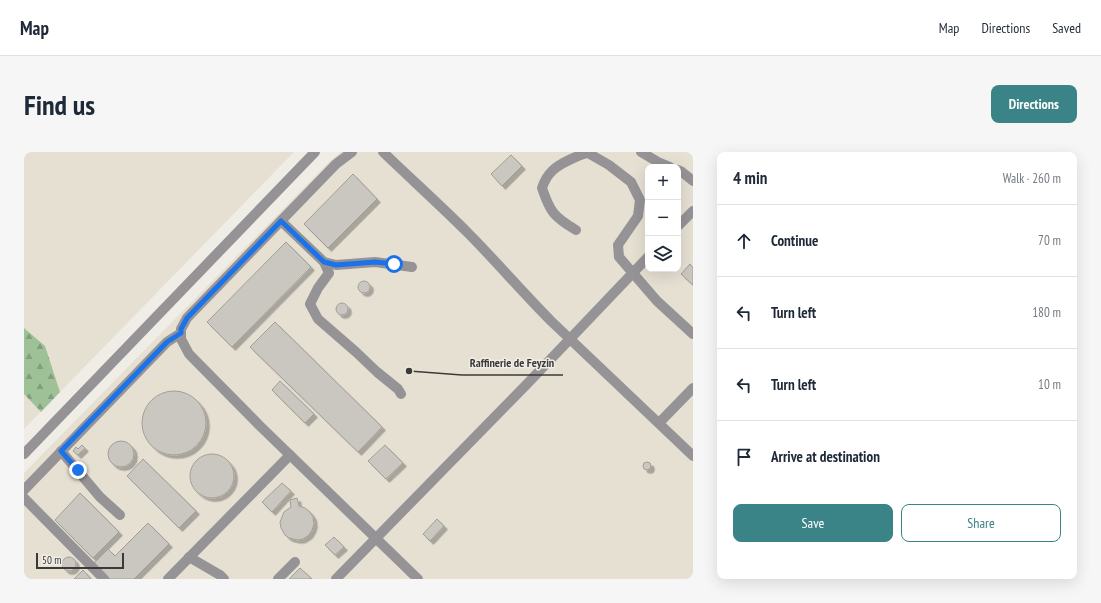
<!DOCTYPE html>
<meta charset="utf-8">
<style>
:root{--surface:#fff;--page:#f6f6f7;--text:#1f2937;--muted:#747a83;--line:#e0e1e3;--accent:#3a8387}
body{margin:0;font-family:"PT Sans Narrow",sans-serif;background:var(--page);color:var(--text)}
.controls{position:absolute;right:12px;top:12px;display:grid;overflow:hidden;border-radius:8px;box-shadow:0 4px 16px #0002}
.controls button{width:36px;height:36px;display:grid;place-items:center;padding:0;border:0;border-bottom:1px solid var(--line);background:var(--surface);color:var(--text);font:20px sans-serif}
.scale{position:absolute;left:12px;bottom:10px;width:88px;box-sizing:border-box;padding-left:4px;border:2px solid #3b3a37;border-top:0;font-size:11px;line-height:14px;white-space:nowrap;color:#3b3a37;-webkit-text-stroke:3px #f0ede7;paint-order:stroke}
.stop{position:absolute;width:12px;height:12px;margin:-9px;border:3px solid #1a73e8;border-radius:50%;background:#fff}
.stop.end{background:#1a73e8;border-color:#fff;box-shadow:0 1px 4px #0008}
.list{margin:0;padding:0;list-style:none}
h2{display:flex;justify-content:space-between;align-items:center;height:52px;margin:0;padding:0 16px;font-size:17px}
h2 small{font-size:13px;font-weight:400;color:var(--muted)}
.list li{display:grid;grid-template-columns:26px 1fr auto;gap:12px;align-items:center;box-sizing:border-box;height:72px;padding:0 16px;border-top:1px solid var(--line)}
.list b{display:block;font-size:15px;white-space:nowrap}
.list em{font-size:13px;font-style:normal;color:var(--muted)}
.actions{display:flex;gap:8px;padding:12px 16px}
.actions a{flex:1;padding:9px 0;border:1px solid var(--accent);border-radius:8px;text-align:center;font-size:14px;color:var(--accent)}
.actions .main{background:var(--accent);color:#fff}
.icon{flex:none;width:22px;height:22px;fill:none;stroke:currentColor;stroke-width:2;stroke-linecap:round;stroke-linejoin:round}
.map{position:relative;flex:none;width:669px;height:427px;overflow:hidden;border-radius:8px}
header{display:flex;align-items:center;gap:24px;box-sizing:border-box;height:56px;padding:0 20px;background:var(--surface);border-bottom:1px solid var(--line)}
header strong{font-size:19px}
nav{display:flex;gap:22px;margin-inline-start:auto;font-size:14px}
.intro{display:flex;align-items:center;justify-content:space-between;box-sizing:border-box;height:96px;padding:0 24px}
h1{margin:0;font-size:28px}
.button{padding:10px 18px;border-radius:8px;background:var(--accent);color:#fff;font-size:14px;font-weight:700}
main{display:flex;gap:24px;padding:0 24px}
aside{flex:1;background:var(--surface);border-radius:8px;box-shadow:0 4px 16px #0002}
.map>svg:first-child{display:block}
</style>
<header>
<strong>Map</strong>
<nav><a>Map</a><a>Directions</a><a>Saved</a></nav>
</header>
<div class="intro"><h1>Find us</h1><a class="button">Directions</a></div>
<main>
<div class="map">
<svg width="669" height="427" viewBox="0 0 669 427">
<defs>
<pattern id="forest-firs" width="22" height="20" patternUnits="userSpaceOnUse"><rect width="22" height="20" fill="#9ec198"/><path d="M5 1l3.5 6h-7zM16 11l3.5 6h-7z" fill="#829e7d"/></pattern>
<filter id="shadow"><feDropShadow dx="3.5" dy="3.5" stdDeviation="0" flood-color="#0004"/></filter>
</defs>
<rect width="100%" height="100%" fill="#f0ede7"/>
<g fill="#e6e0d3" fill-rule="evenodd">
<polygon points="0,0 270,0 0,277"/>
<path d="M317,0H669V427H0V321L306,9ZM624,15H654V117H624Z"/>
</g>
<polygon fill="url(#forest-firs)" points="0,176 21,194 36,240 17,260 0,242"/>
<g fill="#cac7c1" stroke="#a19e99" filter="url(#shadow)">
<polygon points="487,3 498,14 478,34 467,22"/>
<polygon points="329,22 353,47 304,96 280,72"/>
<polygon points="262,90 287,115 208,195 183,170"/>
<polygon points="666,112 669,116 669,133 657,122"/>
<circle cx="340" cy="135" r="6"/>
<circle cx="318" cy="157" r="6"/>
<polygon points="251,170 358,275 334,300 226,195"/>
<polygon points="256,229 290,262 281,271 248,238"/>
<circle cx="150" cy="271" r="32"/>
<circle cx="97" cy="302" r="13"/>
<polygon points="58,293 61,296 54,303 49,299 52,295 54,297"/>
<polygon points="361,293 379,311 362,327 344,309"/>
<circle cx="188" cy="324" r="22"/>
<polygon points="119,307 172,359 155,376 103,324"/>
<circle cx="623" cy="314" r="4"/>
<polygon points="258,331 267,339 248,360 238,350"/>
<polygon points="56,341 95,380 69,406 31,368"/>
<polygon points="273,346 275,354 281,356 286,360 289,365 290,372 288,378 285,383 279,387 274,388 265,386 261,383 257,376 256,370 260,360 267,355 266,348"/>
<polygon points="413,367 420,374 406,389 399,382"/>
<polygon points="124,371 145,392 110,427 86,427 70,411 84,397 91,404"/>
<polygon points="310,385 320,395 311,403 301,393"/>
<circle cx="45" cy="412" r="7"/>
<polygon points="276,416 288,427 265,427"/>
<polygon points="59,418 67,427 50,427"/>
</g>
<g fill="none" stroke-linecap="round" stroke-linejoin="round">
<g stroke="#959395" stroke-width="10">
<polyline points="328,0 312,12 163,166 157,177 157,187 165,202 236,274 394,427"/>
<path d="M359,0C387,27 416,53 443,80C472,109 498,140 527,169L669,304"/>
<polyline points="617,0 634,10 646,15"/>
<polyline points="564,1 585,13 607,30 616,48 614,64 594,93 595,105 633,149 669,182"/>
<polyline points="654,18 658,20 669,29"/>
<polyline points="257,69 300,110 305,121 294,136 286,152 294,167 332,200 353,220 374,237 377,242"/>
<polyline points="654,74 669,59"/>
<path d="M552,78C530,65 526,60 518,36C520,30 523,24 528,19C536,11 555,3 566,0"/>
<polyline points="300,110 312,113 351,110 388,115"/>
<polyline points="635,271 669,236"/>
<polyline points="37,299 76,345 96,363"/>
<polyline points="0,302 291,0"/>
<polyline points="0,338 143,190 157,181"/>
<polyline points="0,346 80,427"/>
<polyline points="165,405 196,423 200,427"/>
<polyline points="144,427 266,303"/>
<polyline points="254,427 271,410"/>
<polyline points="312,427 503,232 624,105"/>
</g>
</g>
<g fill="none" stroke-linecap="round" stroke-linejoin="round">
<polyline stroke="#1a73e8" stroke-width="5" points="54,318 37,299 143,190 157,181 157,177 163,166 257,69 300,110 312,113 351,110 370,112"/>
</g>
<path fill="none" stroke="#3b3a37" stroke-width="1.5" d="M385 219L438 223H539"/>
<circle fill="#3b3a37" stroke="#f0ede7" stroke-width="1.5" cx="385" cy="219" r="4"/>
<g font-size="12" text-anchor="middle" font-weight="bold" fill="#3b3a37" stroke="#f0ede7" stroke-width="3" stroke-linejoin="round" paint-order="stroke">
<text x="488" y="215">Raffinerie de Feyzin</text>
</g>
</svg>
<div class="controls">
<button>+</button>
<button>−</button>
<button><svg class="icon" aria-label="layers" viewBox="0 0 24 24"><path d="M12 4l9 5-9 5-9-5zM3 14l9 5 9-5"/></svg></button>
</div>
<div class="scale">50 m</div>
<div class="stop" style="left:370px;top:112px"></div>
<div class="stop end" style="left:54px;top:318px"></div>
</div>
<aside>
<h2>4 min<small>Walk · 260 m</small></h2>
<ul class="list">
<li><svg class="icon" aria-label="ahead" viewBox="0 0 24 24"><path d="M12 20V5M6 11l6-6 6 6"/></svg><div><b>Continue</b></div><em>70 m</em></li>
<li><svg class="icon" aria-label="left" viewBox="0 0 24 24"><path d="M17 20v-9H6M10 6l-5 5 5 5"/></svg><div><b>Turn left</b></div><em>180 m</em></li>
<li><svg class="icon" aria-label="left" viewBox="0 0 24 24"><path d="M17 20v-9H6M10 6l-5 5 5 5"/></svg><div><b>Turn left</b></div><em>10 m</em></li>
<li><svg class="icon" aria-label="arrive" viewBox="0 0 24 24"><path d="M6 21V4h12l-3 4 3 4H6"/></svg><div><b>Arrive at destination</b></div></li>
</ul>
<div class="actions"><a class="main">Save</a><a>Share</a></div>
</aside>
</main>
